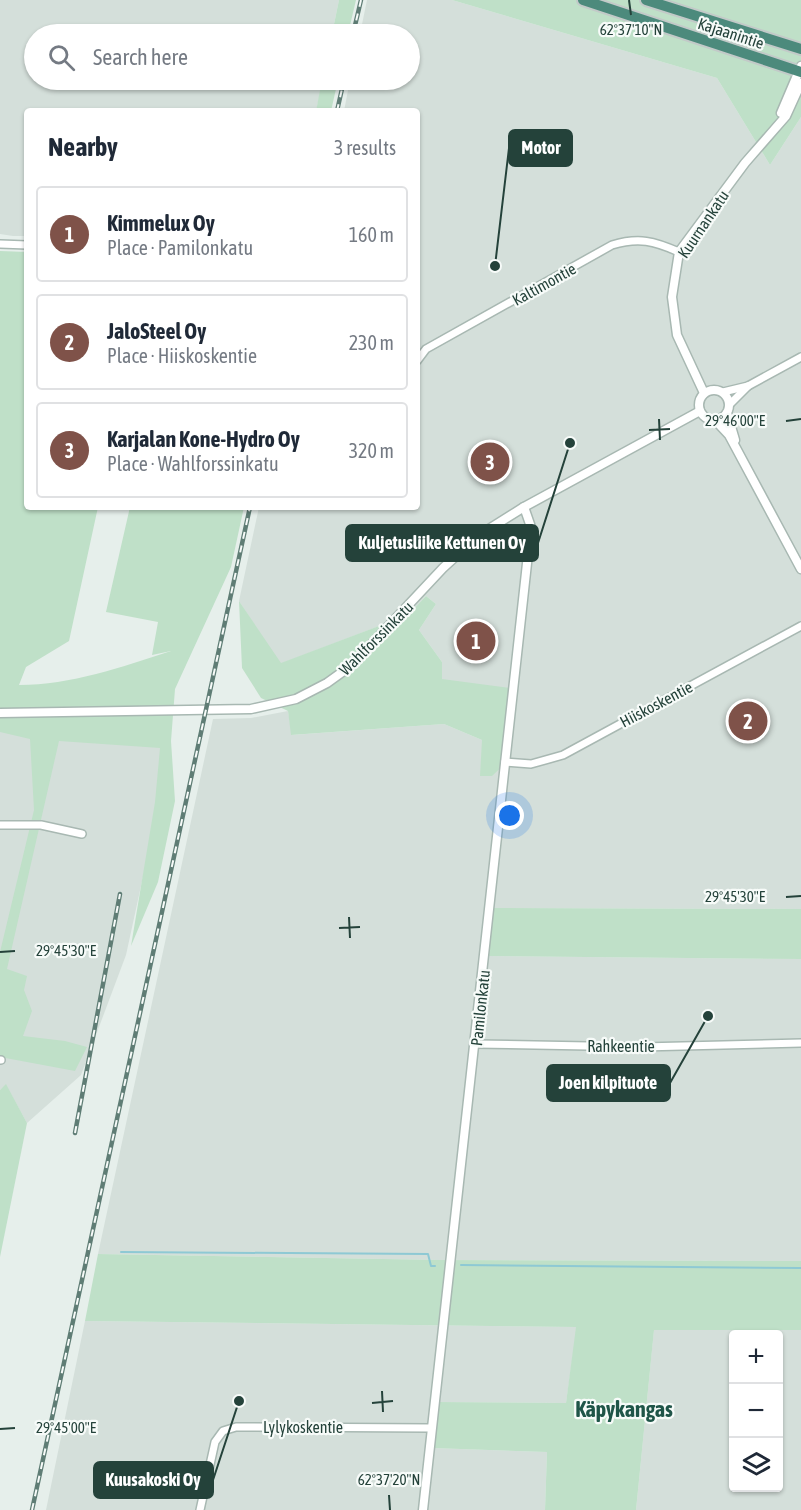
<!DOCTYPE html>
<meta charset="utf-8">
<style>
:root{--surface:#fff;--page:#f2f2f3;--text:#1f2937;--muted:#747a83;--line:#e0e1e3;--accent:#7f5249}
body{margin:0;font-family:"Asap Condensed",sans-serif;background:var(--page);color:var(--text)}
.controls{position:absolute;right:18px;bottom:18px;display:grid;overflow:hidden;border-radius:6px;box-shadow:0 2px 4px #0004}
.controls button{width:54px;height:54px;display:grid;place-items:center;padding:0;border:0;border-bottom:2px solid var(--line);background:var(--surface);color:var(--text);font:30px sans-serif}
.you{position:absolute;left:510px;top:816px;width:21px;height:21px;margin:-15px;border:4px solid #fff;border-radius:50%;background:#1a73e8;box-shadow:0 0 0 9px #1a73e833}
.badge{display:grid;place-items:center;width:39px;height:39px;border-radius:50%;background:var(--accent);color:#fff;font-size:20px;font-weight:700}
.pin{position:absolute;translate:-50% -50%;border:3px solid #fff;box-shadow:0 2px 6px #0006}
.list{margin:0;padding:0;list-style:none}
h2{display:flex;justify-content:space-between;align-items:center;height:78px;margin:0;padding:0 24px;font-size:26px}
h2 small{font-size:20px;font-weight:400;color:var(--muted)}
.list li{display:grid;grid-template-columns:39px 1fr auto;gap:18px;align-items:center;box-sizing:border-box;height:96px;margin:0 12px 12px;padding:0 12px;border:2px solid var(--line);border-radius:6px}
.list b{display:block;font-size:22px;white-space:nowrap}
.list p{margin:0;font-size:20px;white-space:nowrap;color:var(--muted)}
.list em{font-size:20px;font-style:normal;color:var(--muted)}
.icon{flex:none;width:33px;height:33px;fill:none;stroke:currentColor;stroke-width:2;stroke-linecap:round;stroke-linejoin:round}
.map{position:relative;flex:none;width:801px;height:1510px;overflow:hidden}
.search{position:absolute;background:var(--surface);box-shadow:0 2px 4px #0004;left:24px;top:24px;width:396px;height:66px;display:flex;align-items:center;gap:15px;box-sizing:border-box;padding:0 21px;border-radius:33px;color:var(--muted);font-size:22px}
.panel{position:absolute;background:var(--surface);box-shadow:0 2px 4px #0004;left:24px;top:108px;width:396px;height:402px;border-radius:6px}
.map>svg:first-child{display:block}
</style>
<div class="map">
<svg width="801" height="1510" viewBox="0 0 801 1510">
<rect width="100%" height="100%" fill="#e6efeb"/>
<g fill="#d4dfda" fill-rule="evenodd">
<polygon points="0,0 339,0 332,34 34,34 34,80 323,80 316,111 27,111 27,236 13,236 0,234"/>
<polygon points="367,0 452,0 717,78 770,165 801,117 801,909 494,908 490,956 801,959 801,1261 441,1260 98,1254 213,719 251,718 288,711 292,735 444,724 482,740 510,759 442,679 442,662 419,630 436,604 426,596 408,615 280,664 239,601 259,507 417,507 417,111 344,111 350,80 410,80 410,34 360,34"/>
<polygon points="0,728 163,729 159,803 126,955 81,1075 27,1123 6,1085 0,1090"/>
<polygon points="85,1321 577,1327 566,1403 437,1402 432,1448 547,1452 545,1510 46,1510"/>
<path d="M654,1329L801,1330V1510H636ZM734,1334H778V1488H734Z"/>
</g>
<g fill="#bfe0c8">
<polygon points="339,0 356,0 348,34 332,34"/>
<polygon points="452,0 801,0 801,117 770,165 717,78"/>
<polygon points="322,80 338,80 331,111 316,111"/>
<path d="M0,251L27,252V507H98L69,641L26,667L19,685C71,685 122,667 171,651L152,655L158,622L106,612L130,507H244L231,567L175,689L171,741L175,801L158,882L131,946L155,802L160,748L59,741L7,969L27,976L24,990L32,1011L23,1036L65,1041L87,1047L75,1071L0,1057V952L34,810L30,739L0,732Z"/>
<polygon points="426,596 436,604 419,630 442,662 442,679 517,689 510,759 492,776 480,776 482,740 444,724 291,735 288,711 261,698 242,668 239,601 281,663 408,615"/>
<polygon points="493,908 801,909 801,959 489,956"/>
<polygon points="6,1084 27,1123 0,1257 0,1090"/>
<polygon points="98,1254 441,1260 801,1261 801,1330 654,1330 636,1510 545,1510 547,1452 432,1448 437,1402 566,1403 576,1327 85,1321"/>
</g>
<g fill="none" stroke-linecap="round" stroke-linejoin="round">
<g stroke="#8ec9d4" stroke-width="2">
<polyline points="121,1252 428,1254 431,1266 435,1266"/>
<polyline points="461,1265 801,1268"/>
</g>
<g stroke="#a8b8b2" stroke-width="10">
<g id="minor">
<polyline points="0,244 27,245"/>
<path d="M417,361L426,349L612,245C639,237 654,241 679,252"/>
<polyline points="723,392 748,386 801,357"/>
<polyline points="730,404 748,386"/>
<polyline points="505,762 531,764 563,755 801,626"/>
<polyline points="0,825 41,825 82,834"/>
<polyline points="476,1044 642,1047 801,1043"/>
<polyline points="0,1060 1,1060"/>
<polyline points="200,1510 215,1442 223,1431 236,1427 431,1428"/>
</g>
</g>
<g stroke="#a8b8b2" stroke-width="11">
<g id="tertiary">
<polyline points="781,113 801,66"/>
<circle cx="714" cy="405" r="15"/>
<polyline points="704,393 677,335 672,297 679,252 745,163 786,116 801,83"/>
<polyline points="727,413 735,440"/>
<polyline points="715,420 729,435 801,569"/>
<polyline points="0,713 251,709 296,699 327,683 352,665 443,568 478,536 524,507 700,411"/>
<polyline points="423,1510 531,527 524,507"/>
</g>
</g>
<g stroke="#c2cac8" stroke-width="14">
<g id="trunk">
<polyline points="583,0 801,72"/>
<polyline points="646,0 801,49"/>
</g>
</g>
<use href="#minor" stroke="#fff" stroke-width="7"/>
<use href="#tertiary" stroke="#fff" stroke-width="8"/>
<use href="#trunk" stroke="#4c8a7c" stroke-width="10"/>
<g stroke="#5f7d75" stroke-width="4.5">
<g id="rail">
<polyline points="353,34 361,0"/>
<polyline points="337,111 344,80"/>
<polyline points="75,1133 120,894"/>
<polyline points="32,1510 250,507"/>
</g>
</g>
<use href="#rail" stroke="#f7fbf9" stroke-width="2" stroke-dasharray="7" stroke-linecap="butt"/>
</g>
<path fill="none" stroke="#24423a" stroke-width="2" d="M629,0L631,15M659,419L660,440M786,421L801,419M649,430L670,429M786,897L801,896M349,917L350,938M339,928L360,927M0,952L15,951M382,1391L383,1412M372,1403L393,1401M0,1429L15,1428M389,1495L390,1510"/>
<g text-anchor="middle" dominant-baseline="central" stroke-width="4.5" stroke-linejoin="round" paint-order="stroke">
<g font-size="16" fill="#24423a" stroke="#f7fbf9">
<text transform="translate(731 33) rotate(18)">Kajaanintie</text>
<text transform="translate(703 224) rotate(-56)">Kuurnankatu</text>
<text transform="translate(544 284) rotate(-29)">Kaltimontie</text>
<text transform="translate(376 638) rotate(-45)">Wahlforssinkatu</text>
<text transform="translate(656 704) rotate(-28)">Hiiskoskentie</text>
<text transform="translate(480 1008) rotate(-84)">Pamilonkatu</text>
<text x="621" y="1046">Rahkeentie</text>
<text x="303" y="1427">Lylykoskentie</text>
</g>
<g font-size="22" font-weight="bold" fill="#1f5548" stroke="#f7fbf9">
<text x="624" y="1409">Käpykangas</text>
</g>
</g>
<g font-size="15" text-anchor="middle" fill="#24423a" stroke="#f7fbf9" stroke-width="4.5" stroke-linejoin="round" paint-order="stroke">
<text x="631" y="35">62°37'10"N</text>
<text x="735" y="426">29°46'00"E</text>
<text x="735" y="902">29°45'30"E</text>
<text x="66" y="956">29°45'30"E</text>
<text x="66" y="1433">29°45'00"E</text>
<text x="389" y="1485">62°37'20"N</text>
</g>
<path fill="none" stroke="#24423a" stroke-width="2" d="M495 266L509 148M570 443L538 543M708 1016L670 1083M239 1401L213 1480"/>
<g fill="#24423a" stroke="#f7fbf9" stroke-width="2">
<circle cx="495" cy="266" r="6"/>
<circle cx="570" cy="443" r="6"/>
<circle cx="708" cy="1016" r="6"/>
<circle cx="239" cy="1401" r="6"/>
</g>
<g fill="#24423a" stroke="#24423a" stroke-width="2">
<rect x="509" y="130" width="63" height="36" rx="6"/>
<rect x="346" y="525" width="192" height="36" rx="6"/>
<rect x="547" y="1065" width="123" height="36" rx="6"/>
<rect x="94" y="1462" width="119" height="36" rx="6"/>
</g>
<g font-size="18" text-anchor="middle" font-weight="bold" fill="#fff">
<text x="541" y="154">Motor</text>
<text x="442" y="549">Kuljetusliike Kettunen Oy</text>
<text x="608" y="1089">Joen kilpituote</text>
<text x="153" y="1486">Kuusakoski Oy</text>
</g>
</svg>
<div class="controls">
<button>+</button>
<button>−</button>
<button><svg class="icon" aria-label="layers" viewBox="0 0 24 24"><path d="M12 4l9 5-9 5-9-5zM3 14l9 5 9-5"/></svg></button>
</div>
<div class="you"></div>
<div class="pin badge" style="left:476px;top:641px">1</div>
<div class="pin badge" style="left:748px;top:721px">2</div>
<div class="pin badge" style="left:490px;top:462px">3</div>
<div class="search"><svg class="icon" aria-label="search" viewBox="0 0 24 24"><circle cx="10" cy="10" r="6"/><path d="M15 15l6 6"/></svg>Search here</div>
<section class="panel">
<h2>Nearby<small>3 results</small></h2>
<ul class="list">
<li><span class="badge">1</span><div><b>Kimmelux Oy</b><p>Place · Pamilonkatu</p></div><em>160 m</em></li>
<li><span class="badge">2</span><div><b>JaloSteel Oy</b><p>Place · Hiiskoskentie</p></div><em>230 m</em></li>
<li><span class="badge">3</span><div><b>Karjalan Kone-Hydro Oy</b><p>Place · Wahlforssinkatu</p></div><em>320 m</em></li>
</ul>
</section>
</div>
